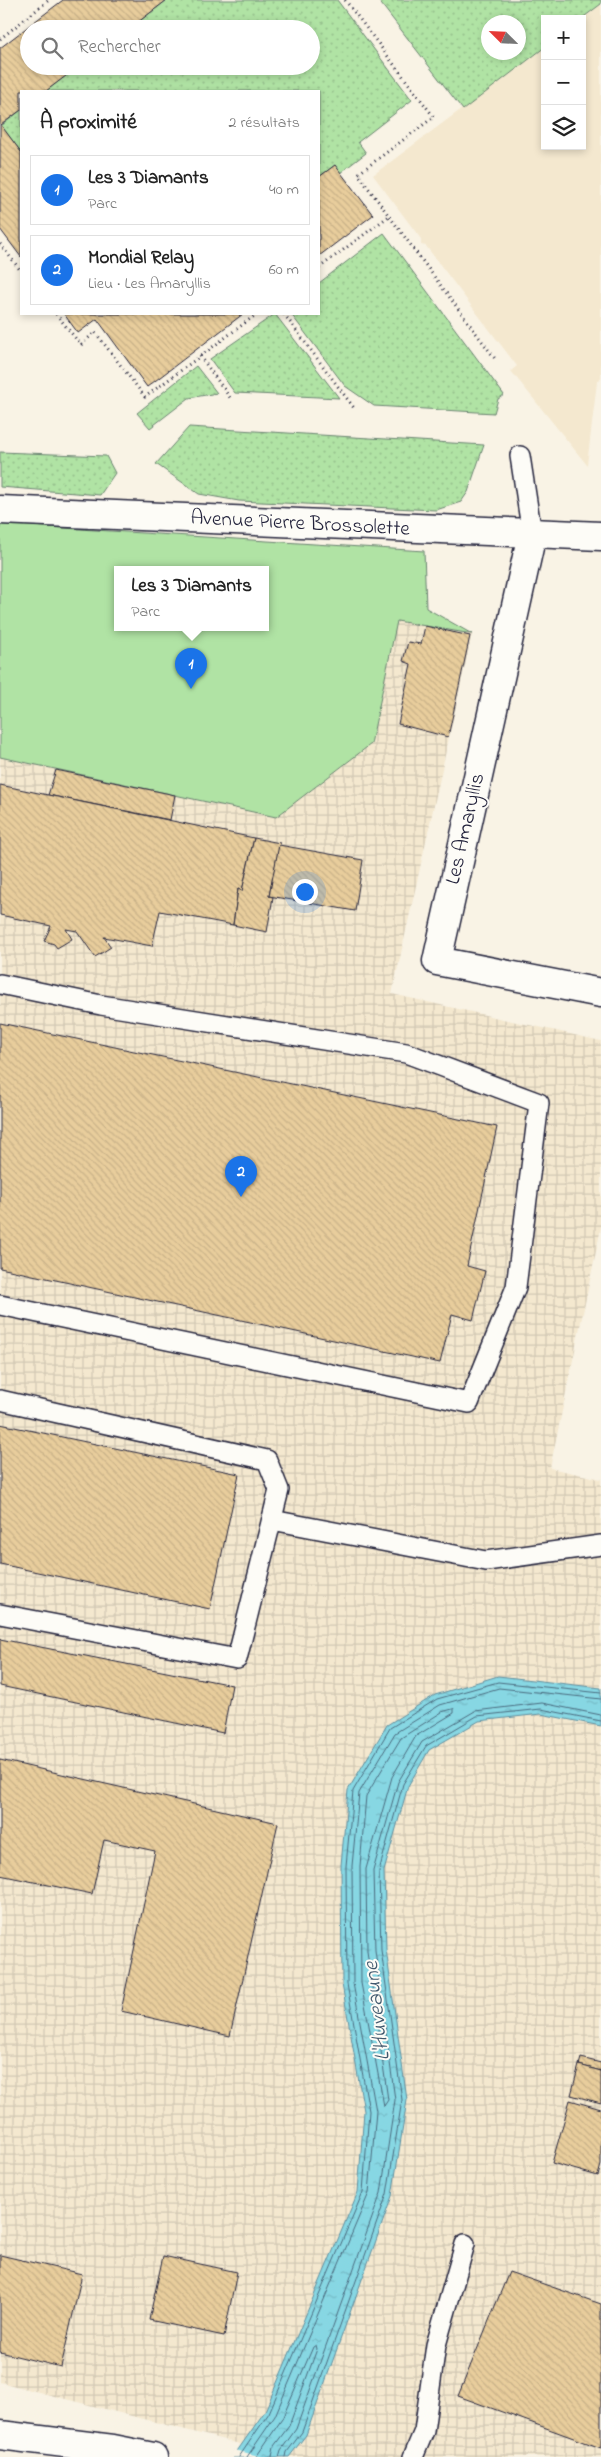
<!DOCTYPE html>
<html lang="fr">
<meta charset="utf-8">
<style>
:root{--surface:#fff;--page:#f2f2f2;--text:#222;--muted:#767676;--line:#e0e0e0;--accent:#1a73e8}
body{margin:0;font-family:"Indie Flower",sans-serif;background:var(--page);color:var(--text)}
.controls{position:absolute;right:15px;top:15px;display:grid;overflow:hidden;border-radius:0px;box-shadow:0 2px 8px #0003}
.controls button{width:45px;height:45px;display:grid;place-items:center;padding:0;border:0;border-bottom:1px solid var(--line);background:var(--surface);color:var(--text);font:25px sans-serif}
.compass{position:absolute;left:481px;top:15px;width:45px;height:45px;border-radius:50%;background:var(--surface);box-shadow:0 2px 8px #0003;rotate:294deg}
.you{position:absolute;left:304px;top:891px;width:18px;height:18px;margin:-12px;border:4px solid #fff;border-radius:50%;background:#1a73e8;box-shadow:0 0 0 8px #1a73e833}
.badge{display:grid;place-items:center;width:32px;height:32px;border-radius:50%;background:var(--accent);color:#fff;font-size:16px;font-weight:700}
.pin{position:absolute;translate:-50% -41px;filter:drop-shadow(0 1px 2px #0008)}
.pin::after{content:'';position:absolute;top:26px;width:18px;height:15px;background:inherit;clip-path:polygon(0 0,100% 0,50% 100%)}
.popup{position:absolute;left:114px;top:566px;width:155px;height:65px;box-sizing:border-box;display:grid;place-content:center;border-radius:0px;background:var(--surface);filter:drop-shadow(0 1px 4px #0005);font-size:16px;white-space:nowrap;color:var(--muted)}
.popup b{font-size:19px;color:var(--text)}
.popup::after{content:'';position:absolute;left:50%;top:100%;margin-left:-10px;border:10px solid transparent;border-top-color:var(--surface)}
.list{margin:0;padding:0;list-style:none}
h2{display:flex;justify-content:space-between;align-items:center;height:65px;margin:0;padding:0 20px;font-size:21px}
h2 small{font-size:16px;font-weight:400;color:var(--muted)}
.list li{display:grid;grid-template-columns:32px 1fr auto;gap:15px;align-items:center;box-sizing:border-box;height:70px;margin:0 10px 10px;padding:0 10px;border:1px solid var(--line);border-radius:0px}
.list b{display:block;font-size:19px;white-space:nowrap}
.list p{margin:0;font-size:16px;white-space:nowrap;color:var(--muted)}
.list em{font-size:16px;font-style:normal;color:var(--muted)}
.icon{flex:none;width:28px;height:28px;fill:none;stroke:currentColor;stroke-width:2;stroke-linecap:round;stroke-linejoin:round}
.map{position:relative;flex:none;width:601px;height:2457px;overflow:hidden}
.search{position:absolute;background:var(--surface);box-shadow:0 2px 8px #0003;left:20px;top:20px;width:300px;height:55px;display:flex;align-items:center;gap:12px;box-sizing:border-box;padding:0 18px;border-radius:28px;color:var(--muted);font-size:19px}
.panel{position:absolute;background:var(--surface);box-shadow:0 2px 8px #0003;left:20px;top:90px;width:300px;height:225px;border-radius:0px}
.map>svg:first-child{display:block}
</style>
<div class="map">
<svg width="601" height="2457" viewBox="0 0 601 2457">
<defs>
<pattern id="industrial-grid" width="8" height="8" patternUnits="userSpaceOnUse" patternTransform="scale(1.25)"><rect width="8" height="8" fill="#f4e8cf"/><path d="M0 4h8M4 0v8" fill="none" stroke="#d1c7b3"/></pattern>
<pattern id="grass-dots" width="8" height="8" patternUnits="userSpaceOnUse" patternTransform="scale(1.25)"><rect width="8" height="8" fill="#b0e3a4"/><path d="M2 2h.1M6 6h.1" fill="none" stroke="#97c28e" stroke-width="1.8" stroke-linecap="round"/></pattern>
<pattern id="water-ripples" width="26" height="14" patternUnits="userSpaceOnUse" patternTransform="scale(1.25)"><rect width="26" height="14" fill="#87d7e3"/><path d="M2 4q2-2 4 0t4 0M15 11q2-2 4 0t4 0" fill="none" stroke="#74b8c4"/></pattern>
<pattern id="building-back-hatch" width="6" height="6" patternUnits="userSpaceOnUse" patternTransform="scale(1.25)"><rect width="6" height="6" fill="#e8cd9c"/><path d="M-1 5l2 2M0 0l6 6M5-1l2 2" fill="none" stroke="#c7b087"/></pattern>
</defs>
<rect width="100%" height="100%" fill="#f9f3e5"/>
<filter id="ink" filterUnits="userSpaceOnUse"><feTurbulence type="fractalNoise" baseFrequency=".02" numOctaves="2"/><feDisplacementMap in="SourceGraphic" scale="10" xChannelSelector="R" yChannelSelector="G"/><feConvolveMatrix kernelMatrix="1 2 1 2 8 2 1 2 1" color-interpolation-filters="sRGB"/></filter>
<g filter="url(#ink)">
<polygon fill="#f4e8cf" points="601,4 601,378 597,382 587,465 511,371 517,366 426,246 421,245 421,239 373,175 545,47 545,146 582,146 581,19"/>
<polygon fill="url(#industrial-grid)" points="397,620 472,634 392,994 601,1041 601,1228 550,1468 601,1479 601,2457 290,2457 0,2382 0,757 276,817 371,744"/>
<g fill="url(#grass-dots)" stroke="#698270" fill-rule="evenodd">
<polygon points="167,0 337,0 412,100 358,142 366,153 340,173 335,165 319,177 319,91 46,91 79,66 311,66 311,29 129,29"/>
<path d="M378,0H601V4L581,19H545V47L463,110ZM518,22V52H488V22Z"/>
<polygon points="21,110 21,152 1,126"/>
<polygon points="384,233 504,395 498,399 494,413 374,406 345,386 291,314 319,314 319,283"/>
<polygon points="275,314 339,398 235,393 210,359"/>
<polygon points="196,366 217,393 189,398 150,428 137,413"/>
<polygon points="189,427 484,445 468,492 461,502 436,510 239,501 199,494 156,464"/>
<polygon points="0,452 106,456 115,473 100,495 0,487"/>
</g>
<path fill="#b0e3a4" stroke="#698270" fill-rule="evenodd" d="M0,524L424,551L426,608L472,634L397,621L371,744L276,817L0,757ZM117,570H265V628H117Z"/>
<polygon fill="url(#water-ripples)" stroke="#5f8fa0" points="498,1676 601,1688 601,1726 541,1714 479,1721 429,1750 408,1786 384,1871 386,1949 407,2100 392,2196 306,2435 289,2457 233,2457 265,2411 358,2192 364,2111 342,1984 341,1865 348,1790 387,1725 435,1695"/>
<polygon fill="#f9f3e5" points="235,2450 263,2457 231,2457"/>
<g fill="none" stroke-linecap="round" stroke-linejoin="round">
<g stroke="#4a6a7e" stroke-width="1">
<polygon points="454,1709 454,1713 416,1736 392,1777 366,1869 367,1951 388,2100 384,2106 361,1983 360,1866 366,1796 401,1738 442,1712"/>
<polyline points="239,2457 269,2413 363,2192 369,2111 347,1984 346,1866 353,1791 390,1728 437,1699 498,1682 601,1693"/>
<polyline points="247,2457 275,2416 369,2193 376,2111 353,1983 352,1866 359,1793 395,1733 440,1705 499,1688 601,1699"/>
<polyline points="256,2457 282,2419 313,2347 316,2345 317,2349 289,2426 274,2446 272,2457"/>
<polyline points="279,2457 281,2450 296,2429 381,2193 395,2100 375,1950 373,1871 398,1782 422,1742 475,1711 542,1703 601,1715"/>
<polyline points="286,2457 287,2452 302,2432 387,2194 402,2100 381,1950 379,1871 403,1784 426,1746 477,1716 541,1709 601,1721"/>
</g>
</g>
<g fill="url(#building-back-hatch)" stroke="#22223b">
<polygon points="63,0 167,0 129,29 29,29 29,66 79,66 46,91 21,91 21,110 1,125 21,152 21,257 0,229 0,48"/>
<polygon points="335,165 373,215 319,256 319,177"/>
<polygon points="64,314 243,314 147,387 97,319 78,333"/>
<polygon points="425,626 470,636 448,737 398,724 411,664 403,661 408,642 421,644"/>
<polygon points="56,770 175,795 170,820 48,795"/>
<polygon points="0,785 254,838 242,891 238,889 233,925 160,911 152,946 104,937 111,947 95,957 77,931 66,929 72,939 57,948 54,944 44,941 51,926 0,915"/>
<polygon points="254,838 280,843 269,896 273,897 267,932 233,925 238,889 242,891"/>
<polygon points="279,845 363,860 355,911 269,896"/>
<polygon points="0,1023 497,1127 467,1266 485,1271 473,1320 452,1314 440,1363 0,1268"/>
<polygon points="0,1424 239,1474 210,1609 0,1564"/>
<polygon points="0,1639 232,1685 223,1733 0,1686"/>
<polygon points="0,1760 278,1823 230,2036 121,2011 155,1851 104,1840 92,1894 0,1875"/>
<polygon points="581,2058 601,2063 601,2071 579,2065"/>
<polygon points="579,2065 601,2071 601,2103 571,2095"/>
<polygon points="570,2100 601,2109 601,2165 598,2176 552,2163"/>
<polygon points="0,2255 82,2274 61,2367 0,2352"/>
<polygon points="163,2256 237,2272 224,2336 149,2320"/>
<polygon points="509,2272 601,2304 601,2448 458,2396"/>
</g>
<g fill="none" stroke-linecap="round" stroke-linejoin="round">
<g stroke="#22223b" stroke-width="22">
<g id="lane">
<polyline points="520,456 532,534"/>
<polyline points="0,984 101,1005 406,1053 539,1103 516,1287 469,1403 0,1305"/>
<polyline points="0,1400 267,1460 279,1490 237,1659 0,1614"/>
<polyline points="272,1520 486,1561 601,1545"/>
<polyline points="413,2457 424,2431 436,2345 465,2244"/>
</g>
</g>
<g stroke="#22223b" stroke-width="31">
<polyline id="street" points="532,534 437,961 601,993"/>
</g>
<g stroke="#22223b" stroke-width="31">
<g id="secondary">
<polyline points="0,510 601,536"/>
<polyline points="0,2435 113,2449 153,2457"/>
</g>
</g>
<g stroke="#22223b" stroke-width="3" stroke-dasharray="1 4" stroke-linecap="butt">
<polyline points="345,0 434,117 358,174 496,360"/>
<polyline points="0,39 49,0"/>
<polyline points="0,244 21,271"/>
<polyline points="319,268 389,216"/>
<polyline points="56,314 81,345 95,332 145,397 257,314"/>
<polyline points="284,314 354,408"/>
<polyline points="200,356 231,399"/>
</g>
<use href="#lane" stroke="#fdfcf7" stroke-width="19"/>
<use href="#street" stroke="#fdfcf7" stroke-width="28"/>
<use href="#secondary" stroke="#fdfcf7" stroke-width="28"/>
</g>
</g>
<g text-anchor="middle" dominant-baseline="central" stroke-width="4" stroke-linejoin="round" paint-order="stroke">
<g font-size="21" fill="#22223b" stroke="#fdfcf7">
<text transform="translate(300 524) rotate(3)">Avenue Pierre Brossolette</text>
<text transform="translate(466 829) rotate(-77)">Les Amaryllis</text>
</g>
<g font-size="22" font-style="italic" fill="#40586d" stroke="#fdfcf7">
<text transform="translate(378 2011) rotate(-97)">L'Huveaune</text>
</g>
</g>
</svg>
<div class="controls">
<button>+</button>
<button>−</button>
<button><svg class="icon" aria-label="layers" viewBox="0 0 24 24"><path d="M12 4l9 5-9 5-9-5zM3 14l9 5 9-5"/></svg></button>
</div>
<svg class="compass" viewBox="-18 -18 36 36"><path d="M0-13l5 13h-10z" fill="#e53935"/><path d="M0 13l5-13h-10z" fill="#767676"/></svg>
<div class="you"></div>
<div class="pin badge" style="left:191px;top:689px">1</div>
<div class="popup"><b>Les 3 Diamants</b>Parc</div>
<div class="pin badge" style="left:241px;top:1197px">2</div>
<div class="search"><svg class="icon" aria-label="search" viewBox="0 0 24 24"><circle cx="10" cy="10" r="6"/><path d="M15 15l6 6"/></svg>Rechercher</div>
<section class="panel">
<h2>À proximité<small>2 résultats</small></h2>
<ul class="list">
<li><span class="badge">1</span><div><b>Les 3 Diamants</b><p>Parc</p></div><em>40 m</em></li>
<li><span class="badge">2</span><div><b>Mondial Relay</b><p>Lieu · Les Amaryllis</p></div><em>60 m</em></li>
</ul>
</section>
</div>
